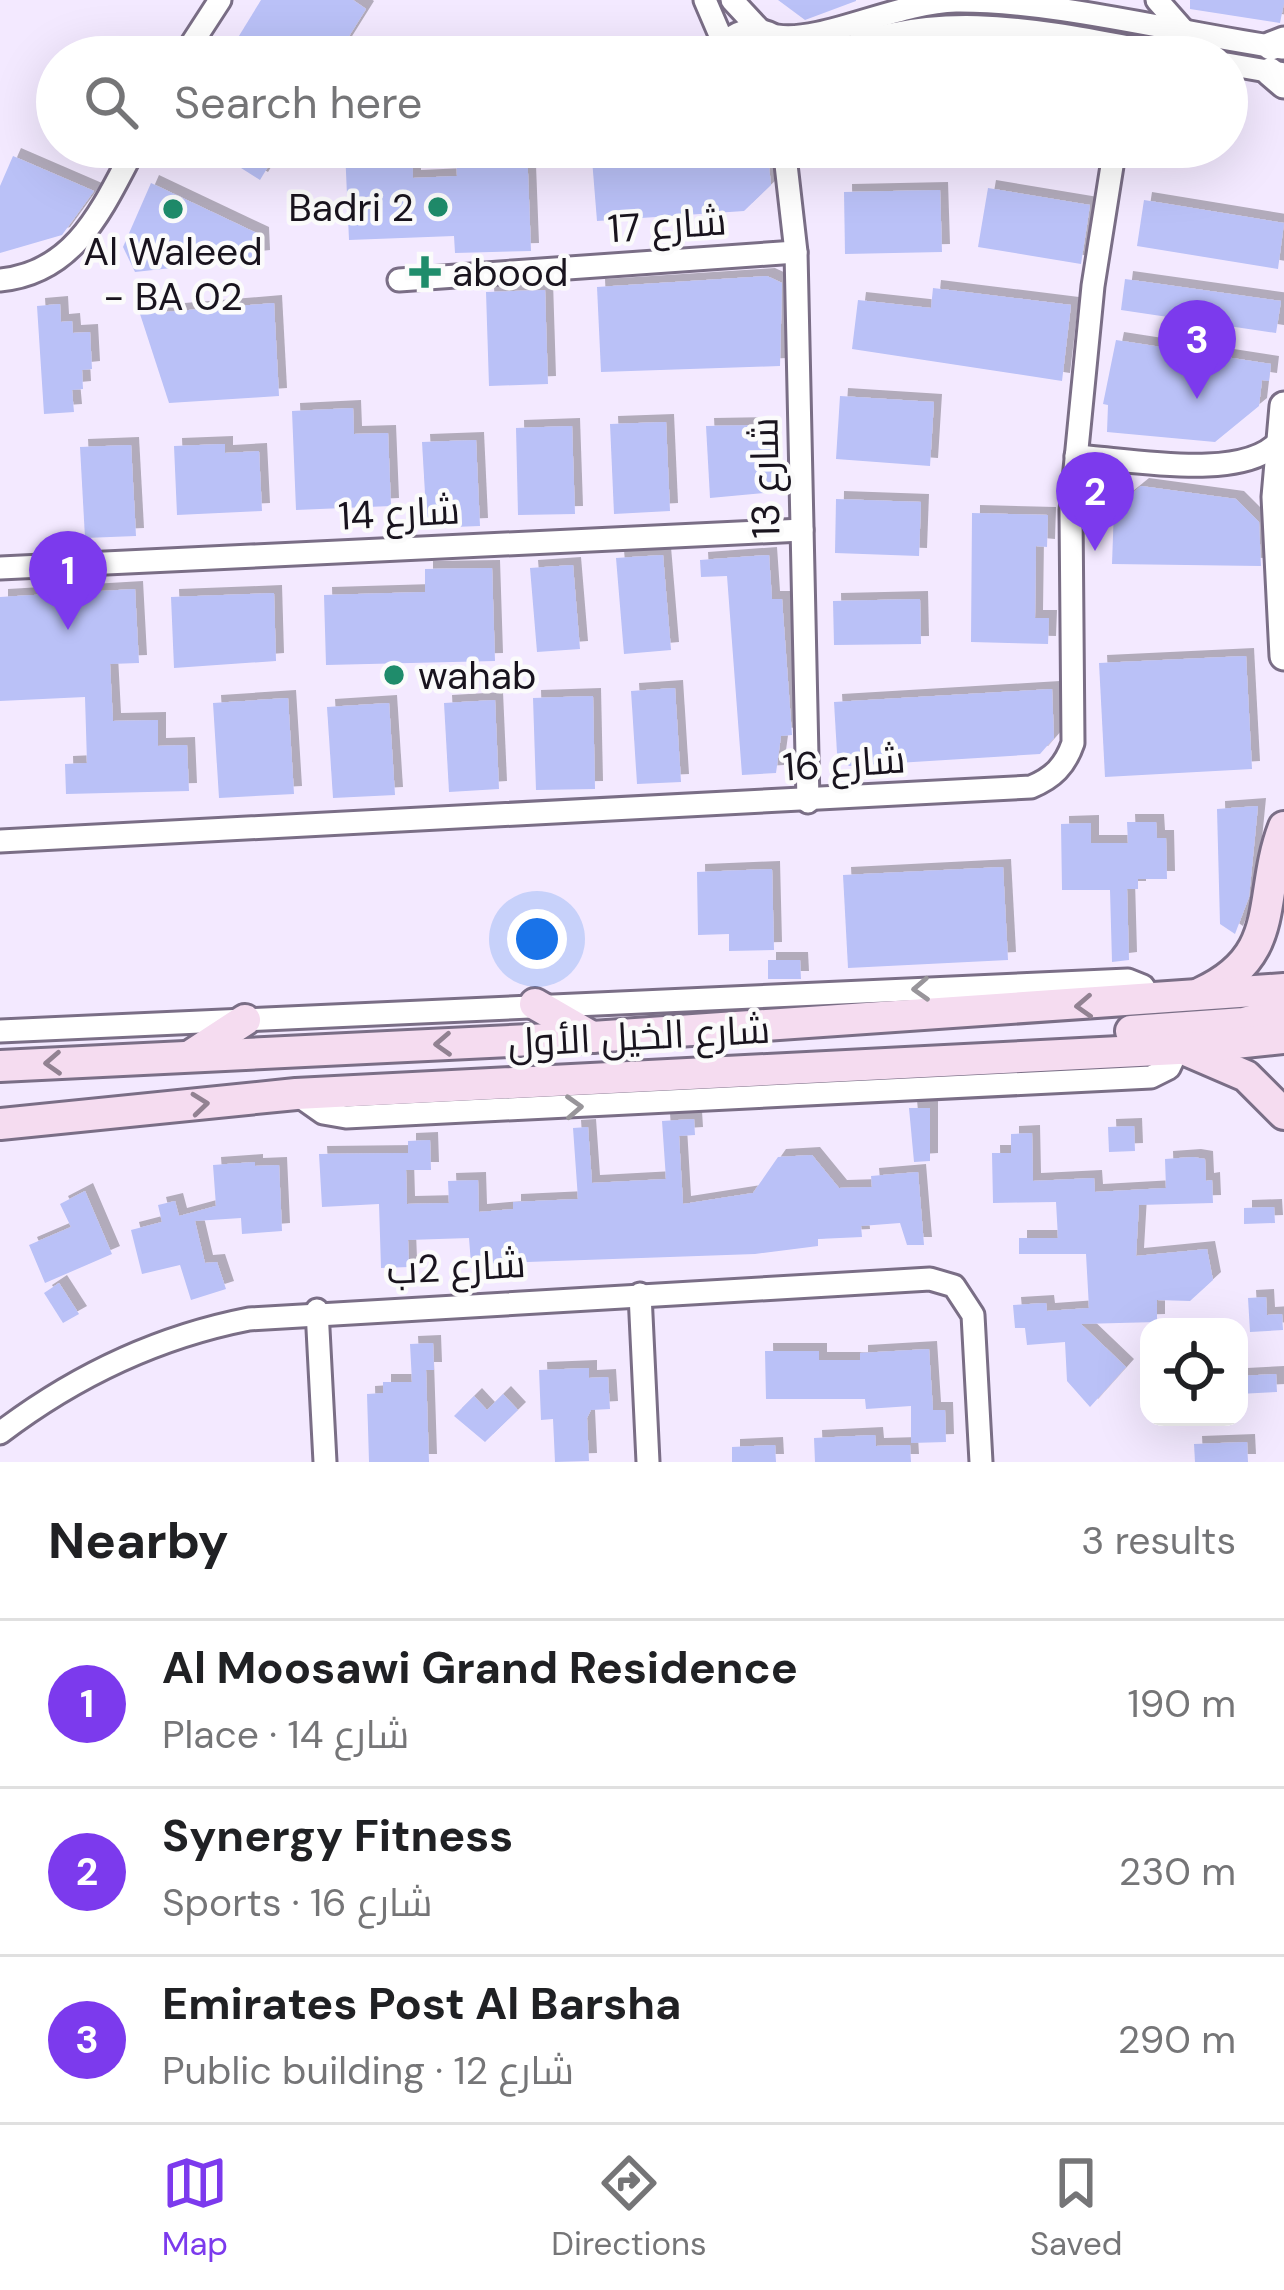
<!DOCTYPE html>
<meta charset="utf-8">
<style>
:root{--surface:#fff;--page:#f2f2f2;--text:#202124;--muted:#757577;--line:#e0e0e0;--accent:#7c3aed}
body{margin:0;font-family:"DM Sans",Cairo,sans-serif;background:var(--page);color:var(--text)}
.controls{position:absolute;right:36px;bottom:36px;display:grid;overflow:hidden;border-radius:24px;box-shadow:0 12px 48px #0002}
.controls button{width:108px;height:108px;display:grid;place-items:center;padding:0;border:0;border-bottom:3px solid var(--line);background:var(--surface);color:var(--text);font:60px sans-serif}
.you{position:absolute;left:537px;top:939px;width:42px;height:42px;margin:-30px;border:9px solid #fff;border-radius:50%;background:#1a73e8;box-shadow:0 0 0 18px #1a73e833}
.badge{display:grid;place-items:center;width:78px;height:78px;border-radius:50%;background:var(--accent);color:#fff;font-size:39px;font-weight:700}
.pin{position:absolute;translate:-50% -99px;filter:drop-shadow(0 3px 6px #0008)}
.pin::after{content:'';position:absolute;top:63px;width:42px;height:36px;background:inherit;clip-path:polygon(0 0,100% 0,50% 100%)}
.list{margin:0;padding:0;list-style:none}
h2{display:flex;justify-content:space-between;align-items:center;height:156px;margin:0;padding:0 48px;font-size:51px}
h2 small{font-size:39px;font-weight:400;color:var(--muted)}
.list li{display:grid;grid-template-columns:78px 1fr auto;gap:36px;align-items:center;box-sizing:border-box;height:168px;padding:0 48px;border-top:3px solid var(--line)}
.list b{display:block;font-size:45px;white-space:nowrap}
.list p{margin:0;font-size:39px;white-space:nowrap;color:var(--muted)}
.list em{font-size:39px;font-style:normal;color:var(--muted)}
.icon{flex:none;width:66px;height:66px;fill:none;stroke:currentColor;stroke-width:2;stroke-linecap:round;stroke-linejoin:round}
.map{position:relative;flex:none;width:1284px;height:1462px;overflow:hidden}
.search{position:absolute;background:var(--surface);box-shadow:0 12px 48px #0002;left:36px;right:36px;top:36px;height:132px;display:flex;align-items:center;gap:30px;box-sizing:border-box;padding:0 42px;border-radius:66px;color:var(--muted);font-size:45px}
.sheet{height:660px;background:var(--surface)}
nav{display:flex;justify-content:space-around;align-items:center;box-sizing:border-box;height:168px;border-top:3px solid var(--line);background:var(--surface);font-size:33px;color:var(--muted)}
nav a{display:grid;justify-items:center;gap:6px}
nav .on{color:var(--accent)}
.map>svg:first-child{display:block}
</style>
<div class="map">
<svg width="1284" height="1462" viewBox="0 0 1284 1462">
<defs>
<filter id="shadow"><feDropShadow dx="8" dy="-8" stdDeviation="0" flood-color="#0004"/></filter>
</defs>
<rect width="100%" height="100%" fill="#f3e9ff"/>
<g fill="#bac1f7" filter="url(#shadow)">
<polygon points="261,0 353,0 366,9 336,57 226,57"/>
<polygon points="778,0 856,0 856,1 805,20"/>
<polygon points="1190,0 1284,0 1284,3 1280,23 1190,9"/>
<polygon points="208,147 280,147 260,180"/>
<polygon points="412,147 413,178 457,176 456,147 527,147 531,251 455,253 454,236 349,240 345,150"/>
<polygon points="591,147 767,147 771,185 744,211 597,221"/>
<polygon points="1033,147 1100,147 1097,165 1032,157"/>
<polygon points="13,156 94,191 62,235 0,253 0,186"/>
<polygon points="151,183 261,235 262,258 135,272 123,247"/>
<polygon points="988,188 1090,205 1081,264 978,247"/>
<polygon points="940,190 942,252 845,254 844,192"/>
<polygon points="1144,200 1284,223 1278,269 1137,246"/>
<polygon points="767,276 782,283 780,366 601,372 597,287"/>
<polygon points="1125,279 1281,301 1276,333 1121,310"/>
<polygon points="933,288 1071,305 1062,381 852,349 858,300 931,308"/>
<polygon points="545,290 548,384 489,386 486,292"/>
<polygon points="274,303 279,396 169,403 140,314"/>
<polygon points="60,304 61,322 72,321 73,333 90,332 92,369 82,370 83,389 72,390 74,412 44,414 37,306"/>
<polygon points="1116,340 1271,364 1269,381 1262,380 1259,406 1215,442 1107,432 1108,405 1103,404"/>
<polygon points="840,396 934,402 930,466 836,459"/>
<polygon points="353,408 354,434 388,433 391,506 296,510 292,411"/>
<polygon points="666,422 670,511 614,514 610,424"/>
<polygon points="772,425 773,481 765,493 710,498 706,426"/>
<polygon points="572,426 575,514 518,515 516,428"/>
<polygon points="476,440 480,526 427,528 422,442"/>
<polygon points="225,444 225,453 259,451 262,511 177,515 174,446"/>
<polygon points="131,445 136,536 85,538 80,447"/>
<polygon points="1141,486 1236,499 1259,522 1261,566 1112,564 1114,508"/>
<polygon points="836,499 921,502 919,556 835,553"/>
<polygon points="972,513 1048,515 1047,547 1036,546 1035,618 1049,618 1048,644 971,642"/>
<polygon points="663,555 671,650 624,654 616,558"/>
<polygon points="769,555 772,599 782,599 792,735 781,736 776,773 742,775 727,576 701,577 700,560"/>
<polygon points="573,565 580,649 537,652 530,568"/>
<polygon points="492,568 495,661 326,665 324,595 425,592 425,569"/>
<polygon points="135,589 139,663 110,664 113,721 158,720 158,746 187,745 189,791 66,794 65,764 87,763 85,697 0,701 0,597"/>
<polygon points="274,593 276,661 174,668 171,597"/>
<polygon points="920,599 921,644 834,645 833,601"/>
<polygon points="1246,656 1252,769 1105,777 1099,663"/>
<polygon points="675,688 681,782 637,784 631,691"/>
<polygon points="1052,689 1054,738 1040,754 849,766 837,753 834,702"/>
<polygon points="593,696 595,789 536,790 533,698"/>
<polygon points="288,698 294,794 219,798 213,703"/>
<polygon points="495,700 499,789 449,792 444,703"/>
<polygon points="389,703 395,795 333,798 327,707"/>
<polygon points="1258,806 1249,897 1235,934 1220,924 1217,809"/>
<polygon points="1127,822 1156,822 1157,838 1166,838 1167,879 1138,879 1138,889 1127,889 1129,960 1112,962 1110,890 1062,890 1061,824 1091,823 1091,843 1128,843"/>
<polygon points="1003,867 1008,960 848,968 843,875"/>
<polygon points="772,869 774,950 729,951 729,934 698,935 697,872"/>
<polygon points="768,960 800,960 801,979 768,979"/>
<polygon points="909,1108 930,1108 930,1161 914,1162"/>
<polygon points="694,1119 695,1135 679,1136 683,1204 753,1193 778,1157 812,1155 839,1188 872,1187 871,1176 918,1172 924,1245 907,1245 900,1223 861,1226 862,1237 818,1239 818,1246 755,1254 471,1264 469,1238 408,1240 409,1267 381,1268 379,1204 322,1207 319,1154 408,1153 408,1141 430,1140 431,1170 406,1170 407,1204 449,1203 448,1181 478,1180 479,1212 513,1209 513,1202 578,1199 573,1128 588,1127 592,1183 666,1179 662,1121"/>
<polygon points="1134,1126 1135,1151 1109,1152 1108,1127"/>
<polygon points="1032,1133 1033,1181 1094,1178 1095,1192 1166,1188 1165,1159 1193,1157 1205,1159 1206,1181 1212,1180 1213,1203 1139,1205 1136,1256 1207,1249 1213,1280 1190,1301 1157,1300 1157,1322 1081,1324 1126,1367 1090,1407 1067,1381 1065,1342 1027,1345 1025,1328 1015,1328 1013,1305 1046,1303 1047,1311 1089,1308 1086,1254 1019,1254 1019,1238 1058,1238 1056,1202 993,1203 992,1153 1011,1153 1011,1134"/>
<polygon points="255,1162 255,1166 279,1165 282,1231 242,1234 241,1218 195,1221 205,1263 217,1262 226,1289 191,1300 180,1265 142,1274 131,1230 162,1222 158,1205 175,1201 179,1216 216,1206 213,1165"/>
<polygon points="85,1191 112,1254 45,1283 29,1245 71,1227 60,1204"/>
<polygon points="1274,1207 1275,1223 1244,1224 1244,1208"/>
<polygon points="59,1283 79,1314 63,1323 44,1293"/>
<polygon points="1266,1297 1267,1315 1282,1314 1283,1330 1250,1332 1248,1298"/>
<polygon points="433,1343 434,1370 426,1370 429,1462 369,1462 367,1394 383,1393 383,1382 412,1382 410,1344"/>
<polygon points="929,1349 933,1410 945,1410 946,1442 911,1443 911,1406 866,1409 865,1399 766,1399 765,1351 819,1351 819,1360 860,1360 860,1353"/>
<polygon points="589,1368 589,1378 608,1377 610,1409 591,1410 587,1418 589,1461 555,1462 553,1419 541,1420 539,1370"/>
<polygon points="1276,1374 1277,1392 1239,1394 1239,1376"/>
<polygon points="503,1394 518,1410 485,1442 454,1416 474,1396 487,1410"/>
<polygon points="875,1435 876,1446 910,1445 911,1462 815,1462 814,1438"/>
<polygon points="1247,1442 1248,1462 1195,1462 1194,1444"/>
<polygon points="775,1445 776,1462 732,1462 732,1447"/>
</g>
<g fill="none" stroke-linecap="round" stroke-linejoin="round">
<g stroke="#7a6e86" stroke-width="27">
<g id="minor">
<polyline points="705,0 723,42"/>
<polyline points="732,0 759,29"/>
<polyline points="1157,0 1186,33"/>
<path d="M777,36C822,43 898,2 956,1C1054,0 1183,34 1283,48"/>
<polyline points="183,57 220,0"/>
<path d="M715,57C733,21 775,21 793,57"/>
<path d="M827,57C939,0 1066,37 1183,57"/>
<polyline points="1227,64 1284,74"/>
<polyline points="784,147 796,252 808,802"/>
<path d="M0,280C76,273 103,207 135,147"/>
<polyline points="399,280 796,252"/>
<path d="M1076,456C1128,459 1245,483 1280,440"/>
<polyline points="0,568 802,530"/>
<path d="M0,841L1031,787C1053,778 1065,766 1073,743L1071,510L1093,286L1115,147"/>
<polyline points="0,1031 1128,980 1143,986 1153,1002"/>
<polyline points="296,1094 323,1113 346,1117 1151,1077 1169,1068 1178,1049"/>
<polyline points="640,1294 648,1462"/>
<polyline points="317,1310 325,1462"/>
<path d="M0,1433C75,1376 157,1337 249,1319L930,1279L954,1286L973,1315L981,1462"/>
</g>
</g>
<g stroke="#7a6e86" stroke-width="33">
<g id="tertiary">
<polyline points="1271,46 1284,41"/>
<polyline points="1270,72 1284,84"/>
<polyline points="1284,406 1276,497 1284,656"/>
</g>
</g>
<g stroke="#7a6e86" stroke-width="36">
<g id="secondary">
<path d="M1201,993C1284,955 1257,897 1284,827"/>
<polyline points="535,1004 592,1037"/>
<polyline points="1131,1031 1244,1023 1284,1012"/>
<polyline points="1188,1051 1246,1076 1284,1114"/>
<polyline points="190,1056 245,1020"/>
<polyline points="0,1066 592,1037 1284,989"/>
<polyline points="0,1124 296,1094 1178,1049 1284,1038"/>
</g>
</g>
<use href="#minor" stroke="#fff" stroke-width="21"/>
<use href="#tertiary" stroke="#fff" stroke-width="27"/>
<use href="#secondary" stroke="#f5dcf0" stroke-width="30"/>
</g>
<defs><path id="oneway-chevron" d="M-2-3.5L2.5 0L-2 3.5" fill="none" stroke-width="1.6" stroke-linecap="round" stroke-linejoin="round" transform="scale(3)"/></defs>
<g stroke="#98959a">
<use href="#oneway-chevron" transform="translate(921 989) rotate(177)"/>
<use href="#oneway-chevron" transform="translate(574 1107) rotate(-3)"/>
</g>
<g stroke="#928292">
<use href="#oneway-chevron" transform="translate(1084 1006) rotate(177)"/>
<use href="#oneway-chevron" transform="translate(443 1044) rotate(177)"/>
<use href="#oneway-chevron" transform="translate(53 1063) rotate(177)"/>
<use href="#oneway-chevron" transform="translate(200 1104) rotate(-6)"/>
</g>
<g fill="#1f8c6b" stroke="#fbfbfb" stroke-width="4.5">
<circle cx="438" cy="207" r="12"/>
<circle cx="173" cy="209" r="12"/>
<path d="M419 254h12v12h12v12h-12v12h-12v-12h-12v-12h12z"/>
<circle cx="394" cy="675" r="12"/>
</g>
<g text-anchor="middle" dominant-baseline="central" stroke-width="9" stroke-linejoin="round" paint-order="stroke">
<g font-size="39" fill="#19141e" stroke="#fbfbfb" text-anchor="start">
<text x="414" y="207" text-anchor="end">Badri 2</text>
<text x="173" y="251" text-anchor="middle">Al Waleed<tspan x="173" dy="45">- BA 02</tspan></text>
<text x="452" y="272">abood</text>
<text x="418" y="675">wahab</text>
</g>
<g font-size="39" fill="#19141e" stroke="#fbfbfb">
<text transform="translate(667 225) rotate(-4)">شارع 17</text>
<text transform="translate(765 478) rotate(-91)">شارع 13</text>
<text transform="translate(399 513) rotate(-3)">شارع 14</text>
<text transform="translate(844 763) rotate(-4)">شارع 16</text>
<text transform="translate(639 1036) rotate(-3)">شارع الخيل الأول</text>
<text transform="translate(456 1267) rotate(-3)">شارع 2ب</text>
</g>
</g>
</svg>
<div class="controls">
<button><svg class="icon" aria-label="locate" viewBox="0 0 24 24"><circle cx="12" cy="12" r="6"/><path d="M12 2v4M12 18v4M2 12h4M18 12h4"/></svg></button>
</div>
<div class="you"></div>
<div class="pin badge" style="left:68px;top:630px">1</div>
<div class="pin badge" style="left:1095px;top:551px">2</div>
<div class="pin badge" style="left:1197px;top:399px">3</div>
<div class="search"><svg class="icon" aria-label="search" viewBox="0 0 24 24"><circle cx="10" cy="10" r="6"/><path d="M15 15l6 6"/></svg>Search here</div>
</div>
<section class="sheet">
<h2>Nearby<small>3 results</small></h2>
<ul class="list">
<li><span class="badge">1</span><div><b>Al Moosawi Grand Residence</b><p>Place · شارع 14</p></div><em>190 m</em></li>
<li><span class="badge">2</span><div><b>Synergy Fitness</b><p>Sports · شارع 16</p></div><em>230 m</em></li>
<li><span class="badge">3</span><div><b>Emirates Post Al Barsha</b><p>Public building · شارع 12</p></div><em>290 m</em></li>
</ul>
</section>
<nav>
<a class="on"><svg class="icon" aria-label="map" viewBox="0 0 24 24"><path d="M3 6l6-2 6 2 6-2v14l-6 2-6-2-6 2zM9 4v14M15 6v14"/></svg>Map</a>
<a><svg class="icon" aria-label="directions" viewBox="0 0 24 24"><path d="M12 3l9 9-9 9-9-9zM9 14v-3h6M13 9l2 2-2 2"/></svg>Directions</a>
<a><svg class="icon" aria-label="saved" viewBox="0 0 24 24"><path d="M7 4h10v16l-5-4-5 4z"/></svg>Saved</a>
</nav>
